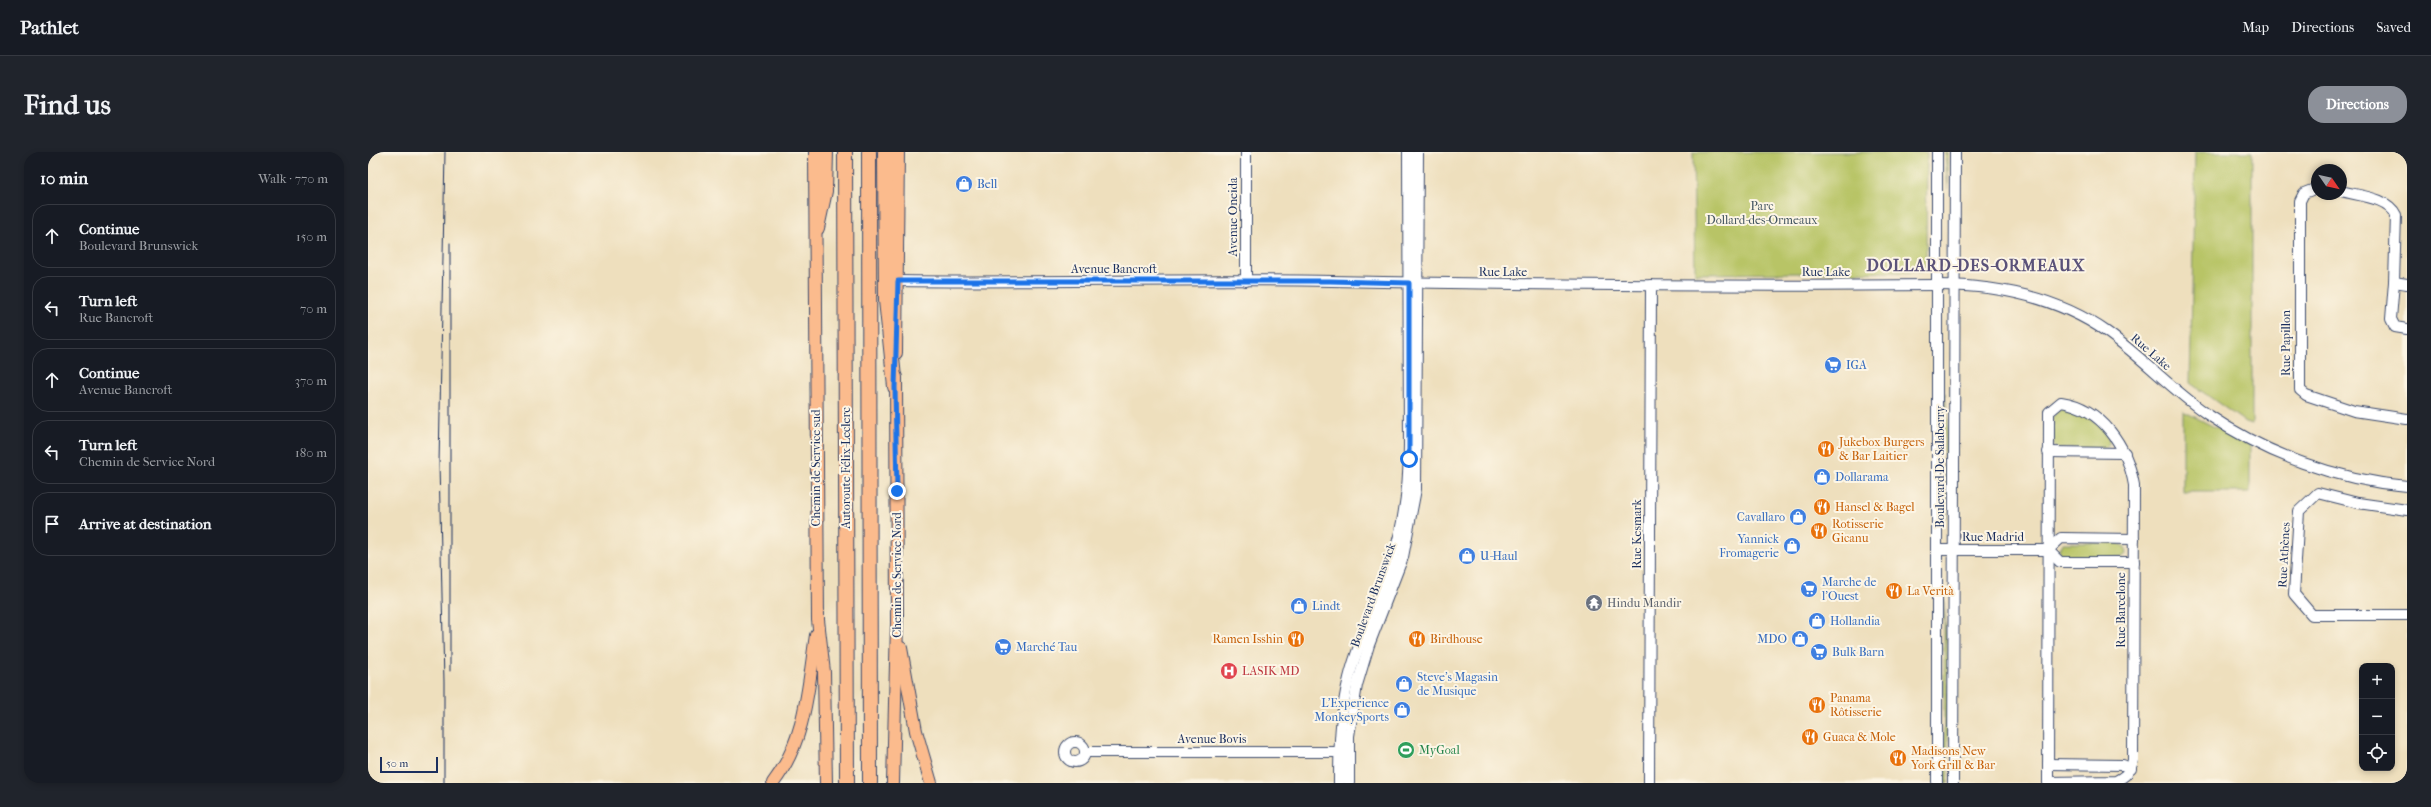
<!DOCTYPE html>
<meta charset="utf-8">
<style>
:root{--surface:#171b24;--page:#20242c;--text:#f1f3f6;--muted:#9ea1a6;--line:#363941;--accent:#8c9099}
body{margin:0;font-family:"IM FELL French Canon",serif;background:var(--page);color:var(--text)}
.controls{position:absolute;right:12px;bottom:12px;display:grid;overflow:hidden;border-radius:8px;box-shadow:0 2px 6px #0003}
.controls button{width:36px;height:36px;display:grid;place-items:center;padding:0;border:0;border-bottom:1px solid var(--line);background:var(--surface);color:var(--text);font:20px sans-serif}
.compass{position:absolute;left:1943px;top:12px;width:36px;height:36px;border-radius:50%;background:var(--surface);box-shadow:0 2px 6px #0003;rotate:124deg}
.scale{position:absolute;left:12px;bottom:10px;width:58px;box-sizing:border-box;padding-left:4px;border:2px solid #1b2f5e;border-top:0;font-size:11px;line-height:14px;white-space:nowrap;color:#1b2f5e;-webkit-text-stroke:3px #fcf5e5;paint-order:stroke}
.stop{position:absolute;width:12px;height:12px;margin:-9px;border:3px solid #1a73e8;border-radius:50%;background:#fff}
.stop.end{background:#1a73e8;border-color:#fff;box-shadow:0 1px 4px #0008}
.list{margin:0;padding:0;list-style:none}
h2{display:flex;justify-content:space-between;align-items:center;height:52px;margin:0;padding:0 16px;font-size:17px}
h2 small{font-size:13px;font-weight:400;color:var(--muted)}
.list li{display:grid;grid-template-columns:26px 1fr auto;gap:12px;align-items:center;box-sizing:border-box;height:64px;margin:0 8px 8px;padding:0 8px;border:1px solid var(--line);border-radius:16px}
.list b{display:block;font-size:15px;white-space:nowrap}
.list p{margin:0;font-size:13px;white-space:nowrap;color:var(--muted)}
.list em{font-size:13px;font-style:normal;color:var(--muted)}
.icon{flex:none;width:22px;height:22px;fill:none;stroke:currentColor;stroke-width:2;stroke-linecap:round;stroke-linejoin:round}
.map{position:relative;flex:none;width:2039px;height:631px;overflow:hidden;border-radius:16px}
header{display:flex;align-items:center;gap:24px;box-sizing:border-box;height:56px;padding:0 20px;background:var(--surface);border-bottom:1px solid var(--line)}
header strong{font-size:19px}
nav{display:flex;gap:22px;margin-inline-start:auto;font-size:14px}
.intro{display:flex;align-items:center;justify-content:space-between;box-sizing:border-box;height:96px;padding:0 24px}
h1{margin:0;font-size:28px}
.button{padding:10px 18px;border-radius:16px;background:var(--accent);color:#fff;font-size:14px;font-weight:700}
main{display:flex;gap:24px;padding:0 24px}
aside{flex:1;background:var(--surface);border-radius:16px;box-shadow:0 2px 6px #0003}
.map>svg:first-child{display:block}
</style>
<header>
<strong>Pathlet</strong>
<nav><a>Map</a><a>Directions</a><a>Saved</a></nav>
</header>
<div class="intro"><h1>Find us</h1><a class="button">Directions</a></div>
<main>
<aside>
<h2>10 min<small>Walk · 770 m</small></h2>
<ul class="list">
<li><svg class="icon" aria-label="ahead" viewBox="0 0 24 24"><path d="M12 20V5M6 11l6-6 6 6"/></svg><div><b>Continue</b><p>Boulevard Brunswick</p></div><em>150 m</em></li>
<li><svg class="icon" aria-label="left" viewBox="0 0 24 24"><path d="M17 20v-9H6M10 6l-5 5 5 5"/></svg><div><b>Turn left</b><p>Rue Bancroft</p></div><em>70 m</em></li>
<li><svg class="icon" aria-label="ahead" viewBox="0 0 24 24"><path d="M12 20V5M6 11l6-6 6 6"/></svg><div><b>Continue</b><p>Avenue Bancroft</p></div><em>370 m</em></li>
<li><svg class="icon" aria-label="left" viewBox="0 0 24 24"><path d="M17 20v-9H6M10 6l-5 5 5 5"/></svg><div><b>Turn left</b><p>Chemin de Service Nord</p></div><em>180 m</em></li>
<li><svg class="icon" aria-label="arrive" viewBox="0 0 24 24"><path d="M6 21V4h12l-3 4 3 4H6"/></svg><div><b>Arrive at destination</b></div></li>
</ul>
</aside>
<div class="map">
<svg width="2039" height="631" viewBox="0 0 2039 631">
<rect width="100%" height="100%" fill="#fcf5e5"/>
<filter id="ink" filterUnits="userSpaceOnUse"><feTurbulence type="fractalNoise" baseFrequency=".025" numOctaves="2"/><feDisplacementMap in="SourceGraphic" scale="8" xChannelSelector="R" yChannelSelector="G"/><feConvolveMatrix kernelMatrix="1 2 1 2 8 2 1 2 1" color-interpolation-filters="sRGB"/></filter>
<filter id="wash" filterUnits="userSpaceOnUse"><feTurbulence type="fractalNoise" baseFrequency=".012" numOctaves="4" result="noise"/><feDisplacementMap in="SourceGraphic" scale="16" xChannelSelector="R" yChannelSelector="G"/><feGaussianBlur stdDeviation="0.9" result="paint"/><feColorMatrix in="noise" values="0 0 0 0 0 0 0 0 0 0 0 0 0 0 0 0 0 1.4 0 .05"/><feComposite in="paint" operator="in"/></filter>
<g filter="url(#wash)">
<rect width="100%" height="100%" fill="#eedfbd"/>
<g fill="#b8c466" stroke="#6a7a62">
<polygon points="1325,0 1559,0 1558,114 1554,120 1327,122"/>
<polygon points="1577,0 1580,0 1580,37"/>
<polygon points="1827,0 1884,0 1884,272 1877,270 1822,231"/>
<polygon points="1577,241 1580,270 1579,366 1576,302"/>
<path d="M1695,254C1701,256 1708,257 1713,260C1721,265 1752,287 1737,296L1689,297L1686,295L1685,264Z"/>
<polygon points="1815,259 1882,293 1882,340 1815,340"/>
<polygon points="1694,391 1750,391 1757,395 1758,402 1753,406 1695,405 1691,398"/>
<polygon points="1576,448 1580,508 1580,631 1576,631"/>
</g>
</g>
<g filter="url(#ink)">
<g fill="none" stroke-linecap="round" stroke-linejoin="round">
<g stroke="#3b496c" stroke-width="12">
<g id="minor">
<polyline points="1949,36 1936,41 1932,49 1932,238 1938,243 1986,259 2039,267"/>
<path d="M1973,39C1991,44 2020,45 2028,63L2026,130L2039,132"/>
<path d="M530,129C675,131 819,126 964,129C1165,133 1367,135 1569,133C1628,133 1689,145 1739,180C1774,205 1803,237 1839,262C1898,302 1968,328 2039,334"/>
<polyline points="878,129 878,0"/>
<polyline points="2026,130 2023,167 2027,175 2039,177"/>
<polyline points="1680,300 1757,301"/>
<polyline points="2039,358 1990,351 1950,341 1931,359 1926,442 1944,463 2039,463"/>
<polyline points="1569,398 1680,398 1693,386 1766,387"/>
<polyline points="1680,398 1692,410 1766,410"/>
<circle cx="707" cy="600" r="10"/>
<polyline points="717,600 971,600"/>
<polyline points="1680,612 1755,613 1763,617"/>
<path d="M971,631C971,595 972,561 981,526C991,485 1011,449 1024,409C1036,372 1041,333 1041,293L1040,0"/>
<polyline points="981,631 981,584 989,533 1001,493 1035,405 1048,337 1050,0"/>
<polyline points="1281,631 1283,133"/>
<polyline points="1569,631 1569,0"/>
<polyline points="1585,631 1587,0"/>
<path d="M1680,631L1681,260L1693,250C1734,256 1759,294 1766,333L1765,608C1763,619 1758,624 1748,629L1680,630"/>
</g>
</g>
<g stroke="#3b496c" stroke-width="14">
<g id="major">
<polyline points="447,0 450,468 456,520 458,631"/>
<polyline points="528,201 530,0"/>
<polyline points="533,496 548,579 563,631"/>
<path d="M405,631C438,588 440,535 448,483"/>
<polyline points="525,631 529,471 528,225"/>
</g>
</g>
<g stroke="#3b496c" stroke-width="16">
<g id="highway">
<polyline points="477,0 479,631"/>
<polyline points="501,0 502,631"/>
<polyline points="517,0 518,148 527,235"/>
<polyline points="449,76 457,39 458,0"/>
</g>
</g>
<use href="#minor" stroke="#fff" stroke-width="10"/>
<use href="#major" stroke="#fbbb8d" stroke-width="12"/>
<use href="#highway" stroke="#fbbb8d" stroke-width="14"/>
<g stroke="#1b2f5e" stroke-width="1">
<polyline points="82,519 82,91"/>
<polyline points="76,631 76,530 71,312 77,0"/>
</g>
</g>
</g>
<g fill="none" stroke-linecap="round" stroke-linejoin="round" filter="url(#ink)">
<polyline stroke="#1a73e8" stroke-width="5" points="529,339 527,235 530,129 962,129 1041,131 1041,307"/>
</g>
<defs>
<g id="shop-disc" transform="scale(0.9)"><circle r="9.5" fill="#3f7fe0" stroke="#fcf5e5"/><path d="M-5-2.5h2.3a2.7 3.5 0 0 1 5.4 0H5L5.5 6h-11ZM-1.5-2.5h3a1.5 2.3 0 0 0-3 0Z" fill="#fff"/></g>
<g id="supermarket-disc" transform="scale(0.9)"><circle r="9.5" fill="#3f7fe0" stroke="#fcf5e5"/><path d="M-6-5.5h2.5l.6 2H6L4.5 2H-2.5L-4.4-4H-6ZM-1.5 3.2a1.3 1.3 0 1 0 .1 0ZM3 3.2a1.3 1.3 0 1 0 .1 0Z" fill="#fff"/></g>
<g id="restaurant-disc" transform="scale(0.9)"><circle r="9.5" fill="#e8710a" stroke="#fcf5e5"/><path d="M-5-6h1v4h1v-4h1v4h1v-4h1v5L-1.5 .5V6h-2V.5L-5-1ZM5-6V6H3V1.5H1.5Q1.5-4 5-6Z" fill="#fff"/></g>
<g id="temple-disc" transform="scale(0.9)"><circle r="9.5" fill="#6b7280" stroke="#fcf5e5"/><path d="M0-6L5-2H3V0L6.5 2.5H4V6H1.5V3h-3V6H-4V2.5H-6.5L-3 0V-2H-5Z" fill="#fff"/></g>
<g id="hospital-disc" transform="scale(0.9)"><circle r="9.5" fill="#e0444e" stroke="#fcf5e5"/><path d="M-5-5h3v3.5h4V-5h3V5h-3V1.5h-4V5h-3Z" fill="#fff"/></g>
<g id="stadium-disc" transform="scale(0.9)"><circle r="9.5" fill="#2e9e5b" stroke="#fcf5e5"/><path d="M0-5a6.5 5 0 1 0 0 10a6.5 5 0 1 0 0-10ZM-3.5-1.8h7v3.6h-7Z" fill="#fff"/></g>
</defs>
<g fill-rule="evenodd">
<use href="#shop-disc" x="596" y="32"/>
<use href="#supermarket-disc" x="1465" y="213"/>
<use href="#restaurant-disc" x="1458" y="297"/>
<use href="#shop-disc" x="1454" y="325"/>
<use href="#restaurant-disc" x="1454" y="355"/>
<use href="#shop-disc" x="1430" y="365"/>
<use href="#restaurant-disc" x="1451" y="379"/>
<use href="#shop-disc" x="1424" y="394"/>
<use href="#shop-disc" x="1099" y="404"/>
<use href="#supermarket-disc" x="1441" y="437"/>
<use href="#restaurant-disc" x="1526" y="439"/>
<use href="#temple-disc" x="1226" y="451"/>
<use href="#shop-disc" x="931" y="454"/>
<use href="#shop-disc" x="1449" y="469"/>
<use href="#restaurant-disc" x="928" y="487"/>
<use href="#restaurant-disc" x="1049" y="487"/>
<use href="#shop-disc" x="1432" y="487"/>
<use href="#supermarket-disc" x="635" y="495"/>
<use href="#supermarket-disc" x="1451" y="500"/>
<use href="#hospital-disc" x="861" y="519"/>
<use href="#shop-disc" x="1036" y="532"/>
<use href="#restaurant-disc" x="1449" y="553"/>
<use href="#shop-disc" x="1034" y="558"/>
<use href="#restaurant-disc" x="1442" y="585"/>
<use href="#stadium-disc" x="1038" y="598"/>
<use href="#restaurant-disc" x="1530" y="606"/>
</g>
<g text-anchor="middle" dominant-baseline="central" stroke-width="4" stroke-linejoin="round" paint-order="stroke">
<g font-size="12" fill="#366cbe" stroke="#fcf5e5" text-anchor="start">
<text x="609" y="32">Bell</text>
<text x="1478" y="213">IGA</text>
<text x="1467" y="325">Dollarama</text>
<text x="1417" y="365" text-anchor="end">Cavallaro</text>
<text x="1411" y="387" text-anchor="end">Yannick<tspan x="1411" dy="14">Fromagerie</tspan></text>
<text x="1112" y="404">U-Haul</text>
<text x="1454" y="430">Marche de<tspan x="1454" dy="14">l'Ouest</tspan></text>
<text x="944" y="454">Lindt</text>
<text x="1462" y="469">Hollandia</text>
<text x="1419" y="487" text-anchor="end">MDO</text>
<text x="648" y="495">Marché Tau</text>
<text x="1464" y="500">Bulk Barn</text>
<text x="1049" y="525">Steve's Magasin<tspan x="1049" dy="14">de Musique</tspan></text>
<text x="1021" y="551" text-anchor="end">L'Experience<tspan x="1021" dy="14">MonkeySports</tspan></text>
</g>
<g font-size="12" fill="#425460" stroke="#fcf5e5">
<text x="1394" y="54">Parc<tspan x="1394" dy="14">Dollard-des-Ormeaux</tspan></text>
</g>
<g font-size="12" fill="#1b2f5e" stroke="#fcf5e5">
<text transform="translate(865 65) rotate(-90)">Avenue Oneida</text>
<text x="746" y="117">Avenue Bancroft</text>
<text x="1135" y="120">Rue Lake</text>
<text x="1458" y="120">Rue Lake</text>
<text transform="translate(1918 191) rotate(-90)">Rue Papillon</text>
<text transform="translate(1783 200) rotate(41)">Rue Lake</text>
<text transform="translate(1572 315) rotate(-90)">Boulevard De Salaberry</text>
<text transform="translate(448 316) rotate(-90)">Chemin de Service sud</text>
<text transform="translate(478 316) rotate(-90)">Autoroute Félix-Leclerc</text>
<text transform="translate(1269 382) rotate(-90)">Rue Kesmark</text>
<text x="1625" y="385">Rue Madrid</text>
<text transform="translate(1916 403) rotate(-87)">Rue Athènes</text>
<text transform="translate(529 423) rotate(-90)">Chemin de Service Nord</text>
<text transform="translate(1005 443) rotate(-70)">Boulevard Brunswick</text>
<text transform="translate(1753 458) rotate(-90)">Rue Barcelone</text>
<text x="844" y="587">Avenue Bovis</text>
</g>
<g font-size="12" fill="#c56008" stroke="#fcf5e5" text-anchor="start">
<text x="1471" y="290">Jukebox Burgers<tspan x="1471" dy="14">&amp; Bar Laitier</tspan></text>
<text x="1467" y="355">Hansel &amp; Bagel</text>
<text x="1464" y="372">Rotisserie<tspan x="1464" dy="14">Gicanu</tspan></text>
<text x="1539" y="439">La Verità</text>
<text x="915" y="487" text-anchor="end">Ramen Isshin</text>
<text x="1062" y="487">Birdhouse</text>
<text x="1462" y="546">Panama<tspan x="1462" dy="14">Rôtisserie</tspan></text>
<text x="1455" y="585">Guaca &amp; Mole</text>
<text x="1543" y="599">Madisons New<tspan x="1543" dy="14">York Grill &amp; Bar</tspan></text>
</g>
<g font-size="12" fill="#5b616d" stroke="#fcf5e5" text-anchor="start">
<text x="1239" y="451">Hindu Mandir</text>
</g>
<g font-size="12" fill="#be3a42" stroke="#fcf5e5" text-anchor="start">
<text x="874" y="519">LASIK MD</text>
</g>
<g font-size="12" fill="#27864d" stroke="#fcf5e5" text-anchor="start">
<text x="1051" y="598">MyGoal</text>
</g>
<g font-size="16" font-weight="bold" letter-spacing="1" fill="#5a5279" stroke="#fcf5e5">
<text x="1608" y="113">DOLLARD-DES-ORMEAUX</text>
</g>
</g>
</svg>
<div class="controls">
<button>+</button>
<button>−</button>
<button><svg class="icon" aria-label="locate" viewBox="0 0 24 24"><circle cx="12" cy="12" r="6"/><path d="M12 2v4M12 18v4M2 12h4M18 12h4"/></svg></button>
</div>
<svg class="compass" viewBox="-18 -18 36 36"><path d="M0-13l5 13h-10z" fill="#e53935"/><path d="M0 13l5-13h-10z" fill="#9ea1a6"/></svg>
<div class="scale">50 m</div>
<div class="stop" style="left:1041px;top:307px"></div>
<div class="stop end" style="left:529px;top:339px"></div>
</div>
</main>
